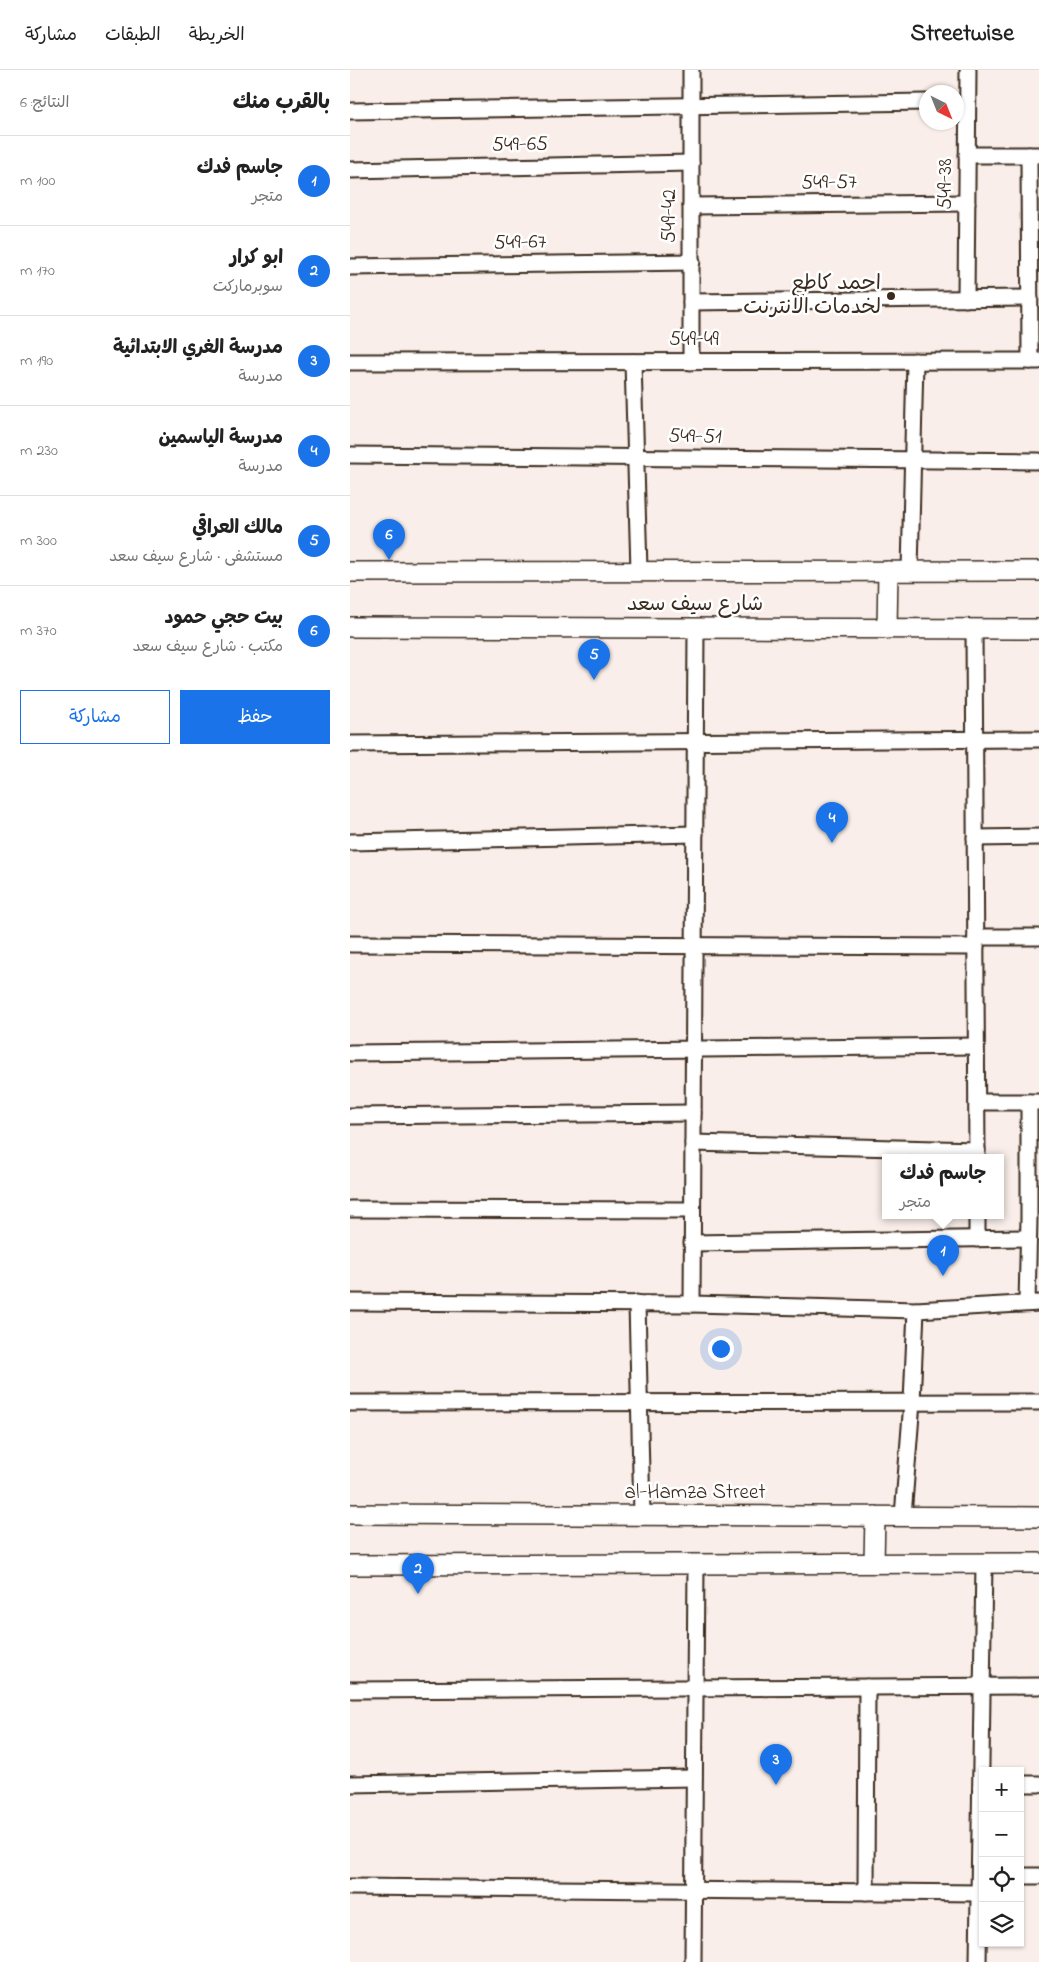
<!DOCTYPE html>
<html lang="ar">
<meta charset="utf-8">
<style>
:root{--surface:#fff;--page:#f6f6f6;--text:#222;--muted:#767676;--line:#e0e0e0;--accent:#1a73e8}
body{margin:0;font-family:"Indie Flower","Playpen Sans Arabic",sans-serif;background:var(--page);color:var(--text);direction:rtl}
.controls{position:absolute;right:15px;bottom:15px;display:grid;overflow:hidden;border-radius:0px;box-shadow:0 1px 4px #0004}
.controls button{width:45px;height:45px;display:grid;place-items:center;padding:0;border:0;border-bottom:1px solid var(--line);background:var(--surface);color:var(--text);font:25px sans-serif}
.compass{position:absolute;left:569px;top:15px;width:45px;height:45px;border-radius:50%;background:var(--surface);box-shadow:0 1px 4px #0004;rotate:137deg}
.you{position:absolute;left:370px;top:1278px;width:18px;height:18px;margin:-12px;border:4px solid #fff;border-radius:50%;background:#1a73e8;box-shadow:0 0 0 8px #1a73e833}
.badge{display:grid;place-items:center;width:32px;height:32px;border-radius:50%;background:var(--accent);color:#fff;font-size:16px;font-weight:700}
.pin{position:absolute;translate:-50% -41px;filter:drop-shadow(0 1px 2px #0008)}
.pin::after{content:'';position:absolute;top:26px;width:18px;height:15px;background:inherit;clip-path:polygon(0 0,100% 0,50% 100%)}
.popup{position:absolute;left:532px;top:1084px;width:122px;height:65px;box-sizing:border-box;display:grid;place-content:center;border-radius:0px;background:var(--surface);filter:drop-shadow(0 1px 4px #0005);font-size:16px;white-space:nowrap;color:var(--muted)}
.popup b{font-size:19px;color:var(--text)}
.popup::after{content:'';position:absolute;left:50%;top:100%;margin-left:-10px;border:10px solid transparent;border-top-color:var(--surface)}
.list{margin:0;padding:0;list-style:none}
h2{display:flex;justify-content:space-between;align-items:center;height:65px;margin:0;padding:0 20px;font-size:21px}
h2 small{font-size:16px;font-weight:400;color:var(--muted)}
.list li{display:grid;grid-template-columns:32px 1fr auto;gap:15px;align-items:center;box-sizing:border-box;height:90px;padding:0 20px;border-top:1px solid var(--line)}
.list b{display:block;font-size:19px;white-space:nowrap}
.list p{margin:0;font-size:16px;white-space:nowrap;color:var(--muted)}
.list em{font-size:16px;font-style:normal;color:var(--muted)}
.actions{display:flex;gap:10px;padding:15px 20px}
.actions a{flex:1;padding:11px 0;border:1px solid var(--accent);border-radius:0px;text-align:center;font-size:18px;color:var(--accent)}
.actions .main{background:var(--accent);color:#fff}
.icon{flex:none;width:28px;height:28px;fill:none;stroke:currentColor;stroke-width:2;stroke-linecap:round;stroke-linejoin:round}
.map{position:relative;flex:none;width:689px;height:1892px;overflow:hidden;direction:ltr}
header{display:flex;align-items:center;gap:30px;box-sizing:border-box;height:70px;padding:0 25px;background:var(--surface);border-bottom:1px solid var(--line)}
header strong{font-size:24px}
nav{display:flex;gap:28px;margin-inline-start:auto;font-size:18px}
main{display:flex}
aside{flex:1;background:var(--surface)}
.map>svg:first-child{display:block}
</style>
<header>
<strong>Streetwise</strong>
<nav><a>الخريطة</a><a>الطبقات</a><a>مشاركة</a></nav>
</header>
<main>
<div class="map">
<svg width="689" height="1892" viewBox="0 0 689 1892">
<rect width="100%" height="100%" fill="#f9eee9"/>
<filter id="ink" filterUnits="userSpaceOnUse"><feTurbulence type="fractalNoise" baseFrequency=".02" numOctaves="2"/><feDisplacementMap in="SourceGraphic" scale="10" xChannelSelector="R" yChannelSelector="G"/><feConvolveMatrix kernelMatrix="1 2 1 2 8 2 1 2 1" color-interpolation-filters="sRGB"/></filter>
<g filter="url(#ink)">
<g fill="none" stroke-linecap="round" stroke-linejoin="round">
<g stroke="#3b2a1e" stroke-width="19">
<g id="minor">
<polyline points="341,0 341,292"/>
<polyline points="0,41 576,32"/>
<polyline points="617,85 688,85"/>
<polyline points="679,85 680,291"/>
<polyline points="0,100 341,93"/>
<polyline points="341,136 617,133"/>
<polyline points="0,197 342,192"/>
<polyline points="616,229 618,0"/>
<polyline points="341,232 680,228"/>
<polyline points="0,292 689,291"/>
<polyline points="283,292 289,500"/>
<polyline points="0,385 689,391"/>
<polyline points="560,501 565,291"/>
<polyline points="624,560 627,1087"/>
<polyline points="0,674 689,669"/>
<polyline points="625,768 689,767"/>
<polyline points="0,772 345,764"/>
<polyline points="626,867 689,867"/>
<polyline points="0,874 626,877"/>
<polyline points="0,983 626,976"/>
<polyline points="627,1032 688,1032"/>
<polyline points="0,1046 343,1043"/>
<polyline points="343,1073 627,1080"/>
<polyline points="0,1139 342,1140"/>
<polyline points="627,1145 627,1169"/>
<polyline points="342,1173 678,1168"/>
<polyline points="0,1232 342,1234 566,1240 689,1233"/>
<polyline points="287,1233 292,1445"/>
<polyline points="677,1233 679,1148 679,1032"/>
<polyline points="342,1234 346,558"/>
<polyline points="0,1333 689,1332"/>
<polyline points="553,1446 562,1332 566,1240"/>
<polyline points="0,1620 689,1616"/>
<polyline points="0,1714 344,1708"/>
<polyline points="670,1714 689,1714"/>
<polyline points="670,1806 689,1806"/>
<polyline points="0,1817 629,1823"/>
<polyline points="516,1822 517,1617"/>
<polyline points="343,1892 346,1494"/>
<polyline points="628,1892 634,1493"/>
</g>
</g>
<g stroke="#3b2a1e" stroke-width="22">
<g id="tertiary">
<polyline points="0,502 689,501"/>
<polyline points="0,557 689,559"/>
<polyline points="537,559 538,501"/>
<polyline points="0,1444 689,1447"/>
<polyline points="524,1493 525,1446"/>
<polyline points="0,1495 689,1493"/>
</g>
</g>
<use href="#minor" stroke="#fff" stroke-width="15"/>
<use href="#tertiary" stroke="#fff" stroke-width="19"/>
</g>
</g>
<circle fill="#3b2a1e" stroke="#fff" stroke-width="2" cx="541" cy="226" r="5"/>
<g text-anchor="middle" dominant-baseline="central" stroke-width="5" stroke-linejoin="round" paint-order="stroke">
<g font-size="21" fill="#3b2a1e" stroke="#fff">
<text transform="translate(170 75) rotate(-1)">549-65</text>
<text transform="translate(479 113) rotate(-1)">549-57</text>
<text transform="translate(596 114) rotate(-90)">549-38</text>
<text transform="translate(320 146) rotate(-90)">549-42</text>
<text transform="translate(170 173) rotate(-1)">549-67</text>
<text x="344" y="270">549-49</text>
<text transform="translate(345 367) rotate(1)">549-51</text>
<text x="345" y="535">شارع سيف سعد</text>
<text x="345" y="1423">al-Hamza Street</text>
</g>
<g font-size="21" fill="#3b2a1e" stroke="#fff" text-anchor="end">
<text x="531" y="214">احمد كاطع<tspan x="531" dy="24">لخدمات الانترنت</tspan></text>
</g>
</g>
</svg>
<div class="controls">
<button>+</button>
<button>−</button>
<button><svg class="icon" aria-label="locate" viewBox="0 0 24 24"><circle cx="12" cy="12" r="6"/><path d="M12 2v4M12 18v4M2 12h4M18 12h4"/></svg></button>
<button><svg class="icon" aria-label="layers" viewBox="0 0 24 24"><path d="M12 4l9 5-9 5-9-5zM3 14l9 5 9-5"/></svg></button>
</div>
<svg class="compass" viewBox="-18 -18 36 36"><path d="M0-13l5 13h-10z" fill="#e53935"/><path d="M0 13l5-13h-10z" fill="#767676"/></svg>
<div class="you"></div>
<div class="pin badge" style="left:593px;top:1206px">1</div>
<div class="popup"><b>جاسم فدك</b>متجر</div>
<div class="pin badge" style="left:68px;top:1524px">2</div>
<div class="pin badge" style="left:426px;top:1715px">3</div>
<div class="pin badge" style="left:482px;top:773px">4</div>
<div class="pin badge" style="left:244px;top:610px">5</div>
<div class="pin badge" style="left:39px;top:490px">6</div>
</div>
<aside>
<h2>بالقرب منك<small>النتائج: 6</small></h2>
<ul class="list">
<li><span class="badge">1</span><div><b>جاسم فدك</b><p>متجر</p></div><em>100 m</em></li>
<li><span class="badge">2</span><div><b>ابو كرار</b><p>سوبرماركت</p></div><em>170 m</em></li>
<li><span class="badge">3</span><div><b>مدرسة الغري الابتدائية</b><p>مدرسة</p></div><em>190 m</em></li>
<li><span class="badge">4</span><div><b>مدرسة الياسمين</b><p>مدرسة</p></div><em>230 m</em></li>
<li><span class="badge">5</span><div><b>مالك العراقي</b><p>مستشفى · شارع سيف سعد</p></div><em>300 m</em></li>
<li><span class="badge">6</span><div><b>بيت حجي حمود</b><p>مكتب · شارع سيف سعد</p></div><em>370 m</em></li>
</ul>
<div class="actions"><a class="main">حفظ</a><a>مشاركة</a></div>
</aside>
</main>
